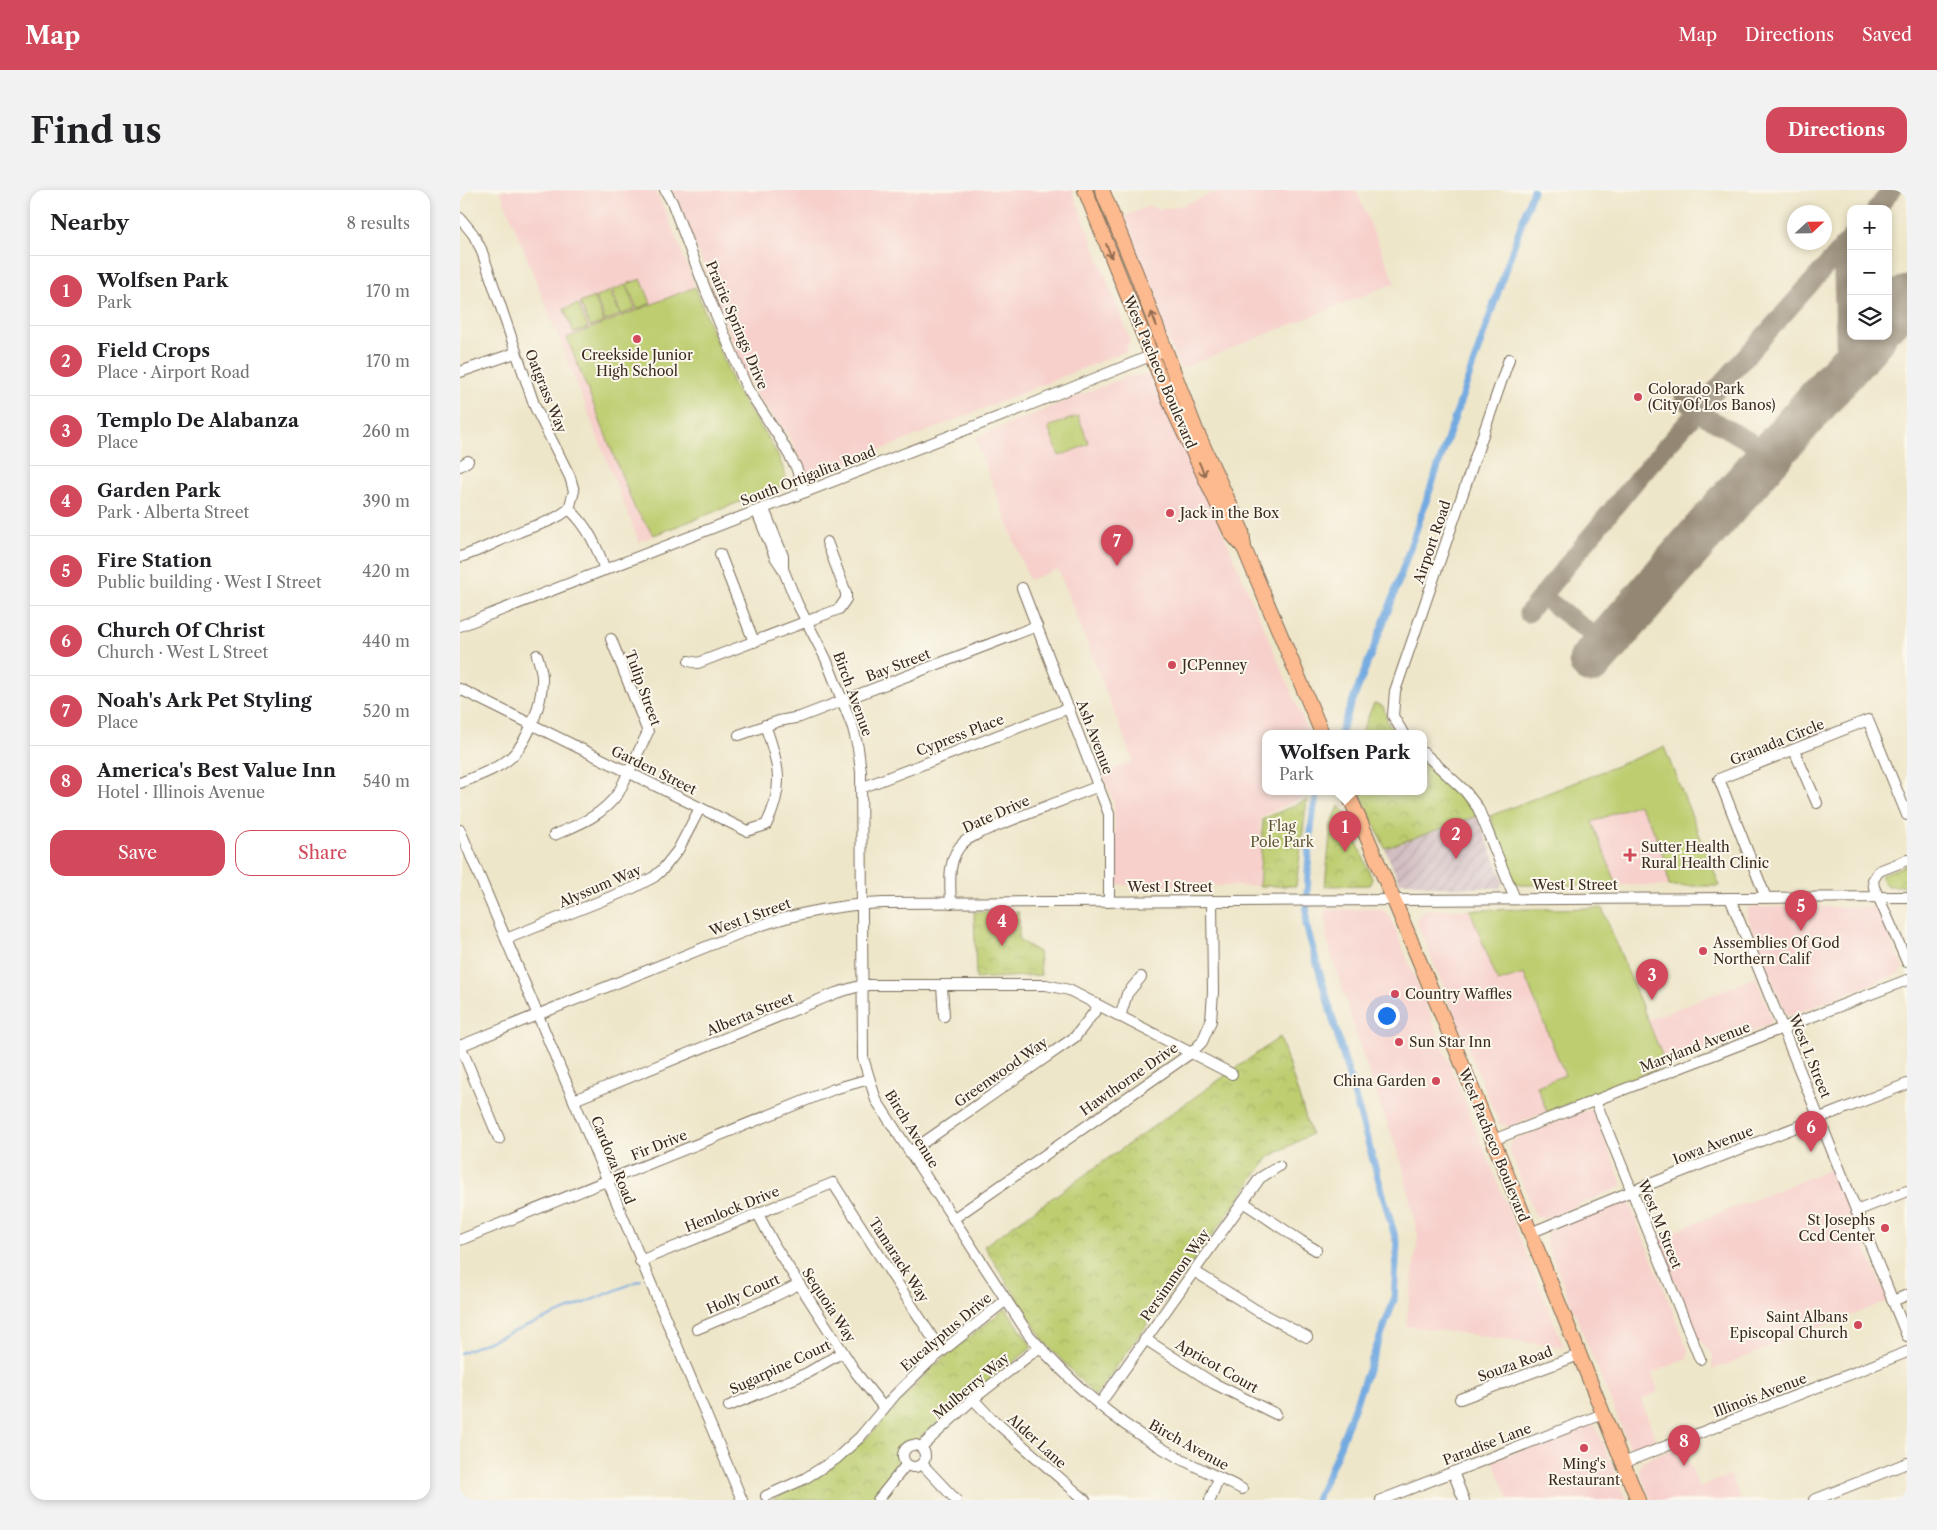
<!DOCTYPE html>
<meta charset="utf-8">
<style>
:root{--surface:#fff;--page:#f2f2f2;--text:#202124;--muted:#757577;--line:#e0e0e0;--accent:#d1495b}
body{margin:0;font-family:"Libre Caslon Text",serif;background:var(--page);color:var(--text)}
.controls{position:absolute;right:15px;top:15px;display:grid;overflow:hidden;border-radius:10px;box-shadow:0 2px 8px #0003}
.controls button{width:45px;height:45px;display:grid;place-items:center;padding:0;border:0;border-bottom:1px solid var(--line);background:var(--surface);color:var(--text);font:25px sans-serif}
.compass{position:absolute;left:1327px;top:15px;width:45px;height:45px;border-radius:50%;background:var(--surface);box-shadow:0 2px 8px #0003;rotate:68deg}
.you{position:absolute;left:926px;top:825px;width:18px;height:18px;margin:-12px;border:4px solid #fff;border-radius:50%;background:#1a73e8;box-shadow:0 0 0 8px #1a73e833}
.badge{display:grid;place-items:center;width:32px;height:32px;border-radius:50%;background:var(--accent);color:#fff;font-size:16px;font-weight:700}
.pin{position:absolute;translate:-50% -41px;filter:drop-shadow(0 1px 2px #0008)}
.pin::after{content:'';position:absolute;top:26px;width:18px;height:15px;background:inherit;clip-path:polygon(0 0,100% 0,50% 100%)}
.popup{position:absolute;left:802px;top:540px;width:165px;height:65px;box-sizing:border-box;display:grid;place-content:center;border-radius:10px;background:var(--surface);filter:drop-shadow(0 1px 4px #0005);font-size:16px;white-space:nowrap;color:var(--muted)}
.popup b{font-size:19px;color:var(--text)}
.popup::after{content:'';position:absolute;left:50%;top:100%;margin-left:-10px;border:10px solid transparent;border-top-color:var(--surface)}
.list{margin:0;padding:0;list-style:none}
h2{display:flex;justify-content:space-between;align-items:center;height:65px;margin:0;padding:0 20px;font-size:21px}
h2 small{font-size:16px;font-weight:400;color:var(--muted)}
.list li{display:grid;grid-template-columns:32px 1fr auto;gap:15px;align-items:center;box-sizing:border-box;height:70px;padding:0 20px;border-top:1px solid var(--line)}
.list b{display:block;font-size:19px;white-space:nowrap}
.list p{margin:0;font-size:16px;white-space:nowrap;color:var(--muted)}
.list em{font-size:16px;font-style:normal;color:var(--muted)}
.actions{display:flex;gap:10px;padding:15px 20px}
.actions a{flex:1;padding:11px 0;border:1px solid var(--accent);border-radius:15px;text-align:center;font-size:18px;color:var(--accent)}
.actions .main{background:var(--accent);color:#fff}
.icon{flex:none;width:28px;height:28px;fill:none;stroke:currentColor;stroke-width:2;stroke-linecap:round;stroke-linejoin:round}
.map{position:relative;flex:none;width:1447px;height:1310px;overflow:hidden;border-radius:15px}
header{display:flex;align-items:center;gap:30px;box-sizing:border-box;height:70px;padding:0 25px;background:var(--accent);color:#fff}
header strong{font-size:24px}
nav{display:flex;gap:28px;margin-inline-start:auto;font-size:18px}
.intro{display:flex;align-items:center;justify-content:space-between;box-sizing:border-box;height:120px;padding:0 30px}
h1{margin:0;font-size:35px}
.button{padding:12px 22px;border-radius:15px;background:var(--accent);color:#fff;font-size:18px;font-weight:700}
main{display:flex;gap:30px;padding:0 30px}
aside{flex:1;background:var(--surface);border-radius:15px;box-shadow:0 2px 8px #0003}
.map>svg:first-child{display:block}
</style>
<header>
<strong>Map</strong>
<nav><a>Map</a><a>Directions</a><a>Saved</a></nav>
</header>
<div class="intro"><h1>Find us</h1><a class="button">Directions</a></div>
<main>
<aside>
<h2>Nearby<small>8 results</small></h2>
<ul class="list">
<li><span class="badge">1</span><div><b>Wolfsen Park</b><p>Park</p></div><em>170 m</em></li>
<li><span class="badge">2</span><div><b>Field Crops</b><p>Place · Airport Road</p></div><em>170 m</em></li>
<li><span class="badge">3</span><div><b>Templo De Alabanza</b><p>Place</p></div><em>260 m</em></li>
<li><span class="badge">4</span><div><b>Garden Park</b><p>Park · Alberta Street</p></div><em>390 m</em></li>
<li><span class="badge">5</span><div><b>Fire Station</b><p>Public building · West I Street</p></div><em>420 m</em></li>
<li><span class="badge">6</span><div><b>Church Of Christ</b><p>Church · West L Street</p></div><em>440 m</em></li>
<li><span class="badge">7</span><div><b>Noah's Ark Pet Styling</b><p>Place</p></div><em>520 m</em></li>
<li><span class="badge">8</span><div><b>America's Best Value Inn</b><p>Hotel · Illinois Avenue</p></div><em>540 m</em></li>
</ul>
<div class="actions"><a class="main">Save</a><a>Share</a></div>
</aside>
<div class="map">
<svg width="1447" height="1310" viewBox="0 0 1447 1310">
<defs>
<pattern id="industrial-furrows" width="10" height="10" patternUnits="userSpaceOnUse" patternTransform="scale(1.25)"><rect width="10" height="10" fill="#d2bec3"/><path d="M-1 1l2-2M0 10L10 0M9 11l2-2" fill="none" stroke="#b5a3a7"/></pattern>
<pattern id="park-crowns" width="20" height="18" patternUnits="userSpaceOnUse" patternTransform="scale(1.25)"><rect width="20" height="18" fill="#bdcd70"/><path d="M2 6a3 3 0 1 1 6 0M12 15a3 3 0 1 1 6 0" fill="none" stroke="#a3b061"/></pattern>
</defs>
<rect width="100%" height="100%" fill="#fbf7ec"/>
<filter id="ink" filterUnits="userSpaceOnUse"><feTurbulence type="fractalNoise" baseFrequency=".02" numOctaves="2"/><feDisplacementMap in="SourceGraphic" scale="10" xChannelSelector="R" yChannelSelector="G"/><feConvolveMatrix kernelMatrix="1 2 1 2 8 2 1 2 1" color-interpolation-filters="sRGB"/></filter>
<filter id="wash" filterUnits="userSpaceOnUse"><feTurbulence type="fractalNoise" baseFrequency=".0096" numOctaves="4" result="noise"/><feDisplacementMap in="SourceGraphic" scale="20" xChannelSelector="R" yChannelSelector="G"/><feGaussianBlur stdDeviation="1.12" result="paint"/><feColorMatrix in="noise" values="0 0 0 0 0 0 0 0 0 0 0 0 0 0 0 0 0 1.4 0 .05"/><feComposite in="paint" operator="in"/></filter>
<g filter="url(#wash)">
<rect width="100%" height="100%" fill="#eee6c9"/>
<g fill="#f7d0cc">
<polygon points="40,0 195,0 208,27 276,201 310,250 319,268 327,289 179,352"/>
<polygon points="212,0 612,0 670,149 666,161 356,286 348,285 327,243 296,205 282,176 220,15"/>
<polygon points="761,0 896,0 935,93 720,179 658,29 690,16 699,20 723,15"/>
<polygon points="688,185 696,195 752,317 849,543 806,543 806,601 848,601 846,606 801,627 799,696 656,695 654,614 643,584 673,571 598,379 569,390 515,248 668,186"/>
<polygon points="1179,614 1190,633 1200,653 1206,677 1209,696 1157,695 1132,632"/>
<polygon points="1289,717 1414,717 1418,720 1443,778 1440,783 1329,826 1325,823 1286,723"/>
<polygon points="921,719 930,726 1104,1157 946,1136 958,1046 942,974 906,875 867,751 865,720"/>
<polygon points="965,720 1010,720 1038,792 1064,784 1105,885 1077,896 1087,922 1048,937 1039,934 956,730"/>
<polygon points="1296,787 1312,830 1310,834 1206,875 1188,830"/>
<polygon points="1132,918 1163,996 1085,1029 1075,1025 1049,959 1051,951"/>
<polygon points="1373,978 1428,1111 1252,1180 1253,1165 1237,1147 1198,1048"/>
<polygon points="1168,1009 1228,1160 1227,1169 1192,1183 1198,1202 1181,1209 1196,1251 1178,1258 1169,1256 1085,1050 1090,1040"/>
<polygon points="1129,1234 1136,1237 1167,1310 1049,1310 1033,1271"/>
<polygon points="1222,1255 1239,1297 1271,1285 1281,1310 1191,1310 1179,1280 1182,1271"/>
</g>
<polygon fill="url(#industrial-furrows)" points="1017,626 1043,690 1040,698 976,697 950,692 939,692 925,659"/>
<g fill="#bdcd70" stroke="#7c7c47">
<polygon points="181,89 191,113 177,119 167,94"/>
<polygon points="166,95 175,119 161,125 152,100"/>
<polygon points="235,97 276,201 310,251 319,268 327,289 324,295 194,345 175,319 107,148"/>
<polygon points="150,101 160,125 145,131 136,107"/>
<polygon points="134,107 144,132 130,137 120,113"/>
<polygon points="118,114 128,138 114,143 104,119"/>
<polygon points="618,226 629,254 599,266 588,237"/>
<path d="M1204,557L1260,696H1209C1205,665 1196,639 1178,614L1132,632L1157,695H1060L1055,693L1030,626Z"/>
<polygon points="1142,718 1206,875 1087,922 1077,896 1105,885 1064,784 1038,792 1010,720"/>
</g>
<g fill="url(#park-crowns)" stroke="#7c7c47">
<polygon points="914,513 923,516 928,533 935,543 901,543"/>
<polygon points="964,572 1002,605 1017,626 925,658 899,601 964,601"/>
<polygon points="847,610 836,696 799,696 803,629"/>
<polygon points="879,616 885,623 912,689 910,695 865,696 871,635"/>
<polygon points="1447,675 1447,696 1427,696 1421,688 1423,684"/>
<polygon points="514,722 559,722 559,750 579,762 581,785 516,789"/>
<polygon points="820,847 851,944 809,967 635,1206 584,1151 524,1056"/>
<polygon points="546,1118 572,1157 457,1250 445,1254 441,1259 438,1271 413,1310 312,1310 368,1280 409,1246 470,1179"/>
</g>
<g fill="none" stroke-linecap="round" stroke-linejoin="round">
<polyline stroke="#73aae1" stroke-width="2" points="0,1163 181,1090"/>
<g stroke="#73aae1" stroke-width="7">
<polyline points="880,543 930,416 1073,0"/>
<polyline points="856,1310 875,1269 934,1110 937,1054 846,735 849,655 854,616 859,601"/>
</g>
<g stroke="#948874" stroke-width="19">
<polyline points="1416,19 1432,0"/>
<polyline points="1382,57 1386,178"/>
<polyline points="1224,208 1237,222 1312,264"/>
<polyline points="1083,407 1145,454"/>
<polyline points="1068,423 1178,288 1391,48"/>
</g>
<g stroke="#948874" stroke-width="45">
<polyline points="1428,129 1447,108"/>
<polyline points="1131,471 1414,146"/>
</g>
</g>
</g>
<g filter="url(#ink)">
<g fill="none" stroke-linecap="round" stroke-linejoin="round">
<g stroke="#7a6c5a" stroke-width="12">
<g id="minor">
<polyline points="205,0 212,12 246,101 287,198 319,247 336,277 345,302"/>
<polyline points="0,28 13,44 21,59 75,217 110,287 114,301 109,319"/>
<polyline points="0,182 55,163"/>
<polyline points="0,276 8,271"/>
<path d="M109,319C128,336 137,357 145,380"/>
<polyline points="304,319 323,366 323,379"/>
<path d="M297,322L315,367L323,379L337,413L366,469L393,538L398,558L401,582L403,868L416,910L569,1145C608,1189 649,1228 700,1257C726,1273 755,1285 782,1299"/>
<polyline points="260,364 294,452"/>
<path d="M0,367C21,361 39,350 59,342C79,333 90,334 109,319"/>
<polyline points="562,398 649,624 649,712"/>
<polyline points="0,436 572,214 705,160"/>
<polyline points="229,471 238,473 379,419 386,409 386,403 367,352"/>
<path d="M0,499L287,641L306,635C325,597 319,574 305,535"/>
<polyline points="943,543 933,526 935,501 1049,169"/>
<polyline points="279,545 319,531 340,527 577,436"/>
<polyline points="1334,560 1357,613"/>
<polyline points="964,563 1005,601 1018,618 1055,709"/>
<path d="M0,593C17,586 35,580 49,569C68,553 83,512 82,488C82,480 79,472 77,465"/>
<polyline points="401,598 609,518"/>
<polyline points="0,640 282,1310"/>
<path d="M94,645C120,634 142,626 159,602L188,542L151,449"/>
<polyline points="1447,670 1419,681 1413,690 1414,697 1447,772"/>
<polyline points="1270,708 1447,1146"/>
<polyline points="1306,708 1259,589 1408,530 1447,625"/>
<path d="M491,713C490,693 487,667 504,652C509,648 516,645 521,642L639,596"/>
<polyline points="46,749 173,698 194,687 203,679 218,660 240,618"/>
<polyline points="482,796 484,826"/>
<polyline points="660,827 667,804 681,787"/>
<polyline points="0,855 39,949"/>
<path d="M0,856L293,738C336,723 378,715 423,713L1447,707"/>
<polyline points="114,910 376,803 403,795 586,795 609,800 772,884"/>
<polyline points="1135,910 1240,1169"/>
<polyline points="1033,950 1447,790"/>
<polyline points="450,962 615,847 639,816"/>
<polyline points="783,1012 841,1051 856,1060"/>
<polyline points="1396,1021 1447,1001"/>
<polyline points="298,1024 316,1058 397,1184 424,1218"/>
<polyline points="493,1029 731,863 742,852 751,831 753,802 752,711"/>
<polyline points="1070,1043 1172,1001 1447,894"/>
<polyline points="0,1050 374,899 409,889"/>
<polyline points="180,1071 373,993 481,1161"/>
<polyline points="734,1081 796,1120 847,1147"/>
<polyline points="1433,1111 1447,1105"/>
<polyline points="237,1139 313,1107 339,1094"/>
<polyline points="685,1149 753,1193 816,1224"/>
<polyline points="513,1209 530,1227 625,1310"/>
<polyline points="1000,1209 1119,1165"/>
<polyline points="639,1215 800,988 819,976"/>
<polyline points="269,1216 347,1183 383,1162"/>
<circle cx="454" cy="1266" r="11"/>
<polyline points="461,1257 513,1209 580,1157"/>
<polyline points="1163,1273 1447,1162"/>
<polyline points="462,1274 496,1310"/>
<polyline points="993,1282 1004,1310"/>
<polyline points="306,1306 344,1289 376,1269 400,1247 435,1205 470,1171 546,1110"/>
<polyline points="418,1310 446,1275"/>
<polyline points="750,1310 759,1288"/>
<polyline points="921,1310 1143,1224"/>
<polyline points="1354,1310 1447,1273"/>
</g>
</g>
<g stroke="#7a6c5a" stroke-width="16">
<g id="highway">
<polyline points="625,0 713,219 771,343 784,358"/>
<polyline points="642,0 676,83 736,240 782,341 784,358 862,543"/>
<path d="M887,601C989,835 1082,1073 1178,1310"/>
</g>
</g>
<use href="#minor" stroke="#fff" stroke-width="10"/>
<use href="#highway" stroke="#fcba8e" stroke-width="14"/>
</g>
<defs><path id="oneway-shaft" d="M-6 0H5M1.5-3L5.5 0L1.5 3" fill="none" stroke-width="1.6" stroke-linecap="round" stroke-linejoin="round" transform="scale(1.25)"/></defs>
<g stroke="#926b50">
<use href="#oneway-shaft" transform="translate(649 61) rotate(68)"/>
<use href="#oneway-shaft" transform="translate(694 129) rotate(-111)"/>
<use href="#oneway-shaft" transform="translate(742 279) rotate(66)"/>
</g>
</g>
<g fill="#d1495b" stroke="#fbf7ec" stroke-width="2">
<circle cx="177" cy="149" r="5"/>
<circle cx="1178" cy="207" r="5"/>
<circle cx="710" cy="323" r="5"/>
<circle cx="712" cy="475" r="5"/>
<path d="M1167.5 657.5h5v5h5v5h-5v5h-5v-5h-5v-5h5z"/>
<circle cx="1243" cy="761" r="5"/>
<circle cx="935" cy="804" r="5"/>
<circle cx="939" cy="852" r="5"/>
<circle cx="976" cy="891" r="5"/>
<circle cx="1425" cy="1038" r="5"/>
<circle cx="1398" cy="1135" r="5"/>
<circle cx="1124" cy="1258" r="5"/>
</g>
<g text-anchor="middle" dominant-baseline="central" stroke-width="4" stroke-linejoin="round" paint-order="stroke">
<g font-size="14" fill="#3b2a1e" stroke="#fbf7ec">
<text transform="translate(277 135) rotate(67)">Prairie Springs Drive</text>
<text transform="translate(700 182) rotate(67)">West Pacheco Boulevard</text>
<text transform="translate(86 201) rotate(68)">Oatgrass Way</text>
<text transform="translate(348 286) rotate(-21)">South Ortigalita Road</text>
<text transform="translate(972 352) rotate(-71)">Airport Road</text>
<text transform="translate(438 475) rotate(-21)">Bay Street</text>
<text transform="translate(183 498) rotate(70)">Tulip Street</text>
<text transform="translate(393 504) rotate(70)">Birch Avenue</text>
<text transform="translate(500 545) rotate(-21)">Cypress Place</text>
<text transform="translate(635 547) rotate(69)">Ash Avenue</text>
<text transform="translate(1317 552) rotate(-22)">Granada Circle</text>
<text transform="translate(194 580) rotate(26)">Garden Street</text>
<text transform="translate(536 624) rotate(-24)">Date Drive</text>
<text x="1115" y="695">West I Street</text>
<text transform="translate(140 696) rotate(-23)">Alyssum Way</text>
<text x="710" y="697">West I Street</text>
<text transform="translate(290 727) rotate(-20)">West I Street</text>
<text transform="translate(290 824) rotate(-22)">Alberta Street</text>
<text transform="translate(1235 857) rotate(-21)">Maryland Avenue</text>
<text transform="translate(1350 866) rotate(68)">West L Street</text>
<text transform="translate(541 882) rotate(-35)">Greenwood Way</text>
<text transform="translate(669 889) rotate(-35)">Hawthorne Drive</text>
<text transform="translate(452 939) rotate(58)">Birch Avenue</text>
<text transform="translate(199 955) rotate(-22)">Fir Drive</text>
<text transform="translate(1034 955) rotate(68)">West Pacheco Boulevard</text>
<text transform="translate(1253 955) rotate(-21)">Iowa Avenue</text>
<text transform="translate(153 970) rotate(68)">Cardoza Road</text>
<text transform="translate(272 1019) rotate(-22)">Hemlock Drive</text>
<text transform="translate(1200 1034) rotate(68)">West M Street</text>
<text transform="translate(439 1070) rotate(57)">Tamarack Way</text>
<text transform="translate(715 1085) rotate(-55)">Persimmon Way</text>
<text transform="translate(283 1104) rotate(-24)">Holly Court</text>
<text transform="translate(369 1115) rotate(57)">Sequoia Way</text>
<text transform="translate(486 1142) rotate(-40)">Eucalyptus Drive</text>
<text transform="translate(1055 1174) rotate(-20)">Souza Road</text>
<text transform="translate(757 1176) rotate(30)">Apricot Court</text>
<text transform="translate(320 1177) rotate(-25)">Sugarpine Court</text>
<text transform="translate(511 1196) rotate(-40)">Mulberry Way</text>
<text transform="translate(1300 1205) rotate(-21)">Illinois Avenue</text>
<text transform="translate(577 1251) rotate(42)">Alder Lane</text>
<text transform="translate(1027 1254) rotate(-21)">Paradise Lane</text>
<text transform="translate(729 1255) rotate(29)">Birch Avenue</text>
</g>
<g font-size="14" fill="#3b2a1e" stroke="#fbf7ec" text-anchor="start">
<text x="177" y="165" text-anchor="middle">Creekside Junior<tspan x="177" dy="16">High School</tspan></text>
<text x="1188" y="199">Colorado Park<tspan x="1188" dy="16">(City Of Los Banos)</tspan></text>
<text x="720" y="323">Jack in the Box</text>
<text x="722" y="475">JCPenney</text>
<text x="1181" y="657">Sutter Health<tspan x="1181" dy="16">Rural Health Clinic</tspan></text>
<text x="1253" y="753">Assemblies Of God<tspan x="1253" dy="16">Northern Calif</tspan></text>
<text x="945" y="804">Country Waffles</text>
<text x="949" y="852">Sun Star Inn</text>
<text x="966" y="891" text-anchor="end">China Garden</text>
<text x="1415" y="1030" text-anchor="end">St Josephs<tspan x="1415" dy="16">Ccd Center</tspan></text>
<text x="1388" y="1127" text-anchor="end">Saint Albans<tspan x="1388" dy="16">Episcopal Church</tspan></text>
<text x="1124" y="1274" text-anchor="middle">Ming's<tspan x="1124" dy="16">Restaurant</tspan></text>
</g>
<g font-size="14" fill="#5c5332" stroke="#fbf7ec">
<text x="822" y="636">Flag<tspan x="822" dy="16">Pole Park</tspan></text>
</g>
</g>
</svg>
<div class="controls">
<button>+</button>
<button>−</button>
<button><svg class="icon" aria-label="layers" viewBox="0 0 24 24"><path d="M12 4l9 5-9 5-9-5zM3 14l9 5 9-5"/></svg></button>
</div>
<svg class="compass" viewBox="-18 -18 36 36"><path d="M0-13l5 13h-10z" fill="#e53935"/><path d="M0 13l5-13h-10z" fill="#757577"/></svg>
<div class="you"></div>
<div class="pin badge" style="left:885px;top:662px">1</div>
<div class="popup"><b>Wolfsen Park</b>Park</div>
<div class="pin badge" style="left:996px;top:669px">2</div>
<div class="pin badge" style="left:1192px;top:810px">3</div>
<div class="pin badge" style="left:542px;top:756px">4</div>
<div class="pin badge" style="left:1341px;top:741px">5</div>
<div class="pin badge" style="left:1351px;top:962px">6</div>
<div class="pin badge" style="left:657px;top:376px">7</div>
<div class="pin badge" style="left:1224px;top:1276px">8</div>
</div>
</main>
